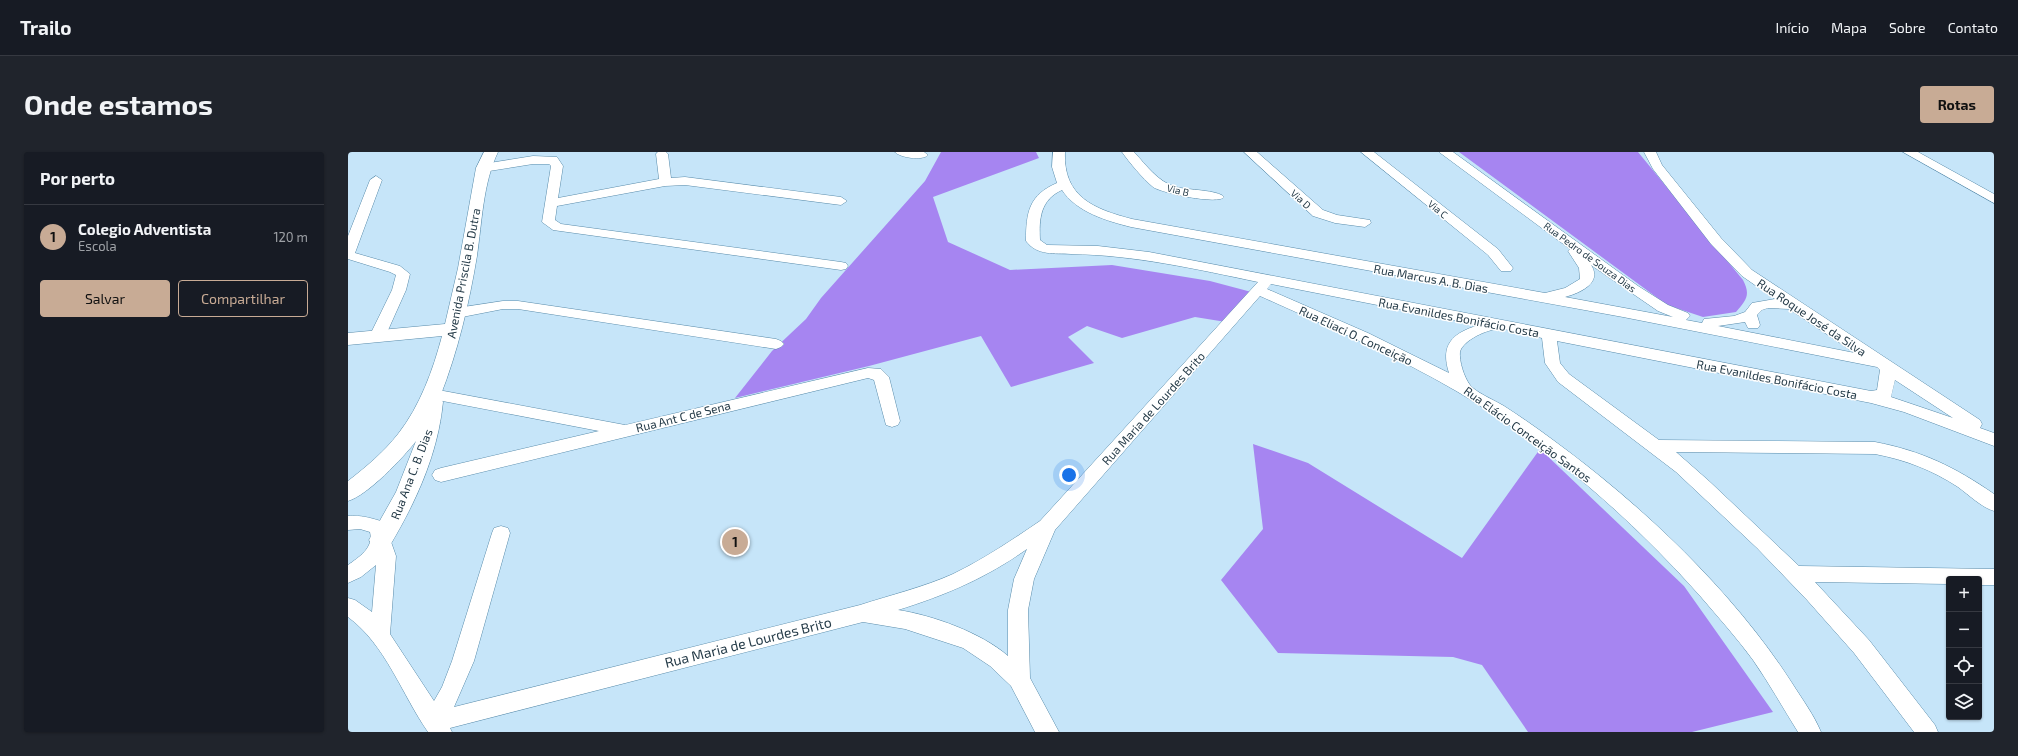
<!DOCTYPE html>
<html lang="pt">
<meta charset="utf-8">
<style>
:root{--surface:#171b24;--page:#20242c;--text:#f1f3f6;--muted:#9ea1a6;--line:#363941;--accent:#c8ab95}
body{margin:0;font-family:"Exo 2",sans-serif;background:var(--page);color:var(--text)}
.controls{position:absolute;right:12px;bottom:12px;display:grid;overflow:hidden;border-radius:4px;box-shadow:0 1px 3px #0004}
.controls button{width:36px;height:36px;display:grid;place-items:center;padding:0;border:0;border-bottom:1px solid var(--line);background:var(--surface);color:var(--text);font:20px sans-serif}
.you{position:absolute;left:721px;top:323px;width:14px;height:14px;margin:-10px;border:3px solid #fff;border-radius:50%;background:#1a73e8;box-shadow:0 0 0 6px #1a73e833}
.badge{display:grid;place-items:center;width:26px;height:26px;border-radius:50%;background:var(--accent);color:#111;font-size:13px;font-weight:700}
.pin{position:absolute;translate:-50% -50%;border:2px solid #fff;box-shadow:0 1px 4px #0006}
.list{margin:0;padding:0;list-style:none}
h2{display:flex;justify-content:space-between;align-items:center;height:52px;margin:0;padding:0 16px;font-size:17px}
h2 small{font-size:13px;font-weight:400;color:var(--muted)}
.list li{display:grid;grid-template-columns:26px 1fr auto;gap:12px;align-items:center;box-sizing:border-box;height:64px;padding:0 16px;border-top:1px solid var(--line)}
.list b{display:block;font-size:15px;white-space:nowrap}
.list p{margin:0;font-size:13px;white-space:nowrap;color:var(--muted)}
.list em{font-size:13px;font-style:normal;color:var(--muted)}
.actions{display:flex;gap:8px;padding:12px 16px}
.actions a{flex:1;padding:9px 0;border:1px solid var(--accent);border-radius:4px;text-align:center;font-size:14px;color:var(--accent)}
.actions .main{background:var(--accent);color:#111}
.icon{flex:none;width:22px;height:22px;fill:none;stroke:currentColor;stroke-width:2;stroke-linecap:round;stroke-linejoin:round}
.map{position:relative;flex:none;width:1646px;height:580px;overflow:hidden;border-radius:4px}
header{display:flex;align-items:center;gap:24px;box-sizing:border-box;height:56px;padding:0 20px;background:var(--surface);border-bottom:1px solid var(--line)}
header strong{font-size:19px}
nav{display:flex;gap:22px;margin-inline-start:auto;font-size:14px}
.intro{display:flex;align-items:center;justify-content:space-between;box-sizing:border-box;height:96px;padding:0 24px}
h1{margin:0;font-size:28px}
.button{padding:10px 18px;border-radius:4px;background:var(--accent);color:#111;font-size:14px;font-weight:700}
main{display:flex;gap:24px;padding:0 24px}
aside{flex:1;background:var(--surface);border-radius:4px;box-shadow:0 1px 3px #0004}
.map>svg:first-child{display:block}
</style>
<header>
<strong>Trailo</strong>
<nav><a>Início</a><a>Mapa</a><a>Sobre</a><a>Contato</a></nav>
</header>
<div class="intro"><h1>Onde estamos</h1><a class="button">Rotas</a></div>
<main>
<aside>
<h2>Por perto<small></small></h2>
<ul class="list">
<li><span class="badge">1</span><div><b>Colegio Adventista</b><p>Escola</p></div><em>120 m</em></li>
</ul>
<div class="actions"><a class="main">Salvar</a><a>Compartilhar</a></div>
</aside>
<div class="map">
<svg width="1646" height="580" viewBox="0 0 1646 580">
<rect width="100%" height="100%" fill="#c6e5f9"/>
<g fill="#a685f1">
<polygon points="593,0 688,0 691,6 585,45 600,90 662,118 764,113 862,129 911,142 878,170 847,165 774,186 739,174 720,185 746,211 663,235 633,184 521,214 387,246 424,199 458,167 473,146 577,29"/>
<path d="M1111,0H1290L1395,128C1403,143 1398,148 1388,160L1355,165L1319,153Z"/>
<polygon points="905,292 960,311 1114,406 1192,297 1336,434 1425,560 1344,580 1180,580 1134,513 1105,505 930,501 873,428 915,377"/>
</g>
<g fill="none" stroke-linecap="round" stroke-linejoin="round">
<g stroke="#588baa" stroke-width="1">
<g id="minor">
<polygon points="310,0 318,0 320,2 323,26 337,25 493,45 499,49 493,53 337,33 317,34 209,54 207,68 213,72 493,110 498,111 500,114 498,117 493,118 205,78 194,70 203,14 201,12 185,12 135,20 129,16 135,12 185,4 209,5 215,14 210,46 311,27 308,2"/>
<path d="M547,0H576L580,3C575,9 552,6 547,0Z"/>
<path d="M705,0H717C715,45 746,57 784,67L1197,141L1217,136L1232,127L1231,116L1220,99L1222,97L1091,0H1105L1290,134L1320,153L1340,161L1342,164L1338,168L1354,171L1356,167L1386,164L1397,160L1404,151L1427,147L1394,124L1363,92L1305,17L1296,0H1308L1314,13L1373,86L1404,118L1632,268L1634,272L1632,276L1646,281V294L1556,260L1523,251L1209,189L1212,211L1221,222L1311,288L1527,290C1574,299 1607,315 1646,342V359C1633,355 1621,343 1610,335C1584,318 1558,308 1527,302L1328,300L1361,329L1451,414L1646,417V433H1631V427H1601V432L1467,430L1521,488L1587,573L1590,580H1566L1506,501L1459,448L1409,396L1328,320L1210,230L1197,211L1194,186C1181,183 1165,177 1151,177C1140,177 1115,188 1112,200C1111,209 1116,225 1122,233C1127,240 1148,249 1156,254C1173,265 1189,276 1205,288C1294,353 1385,439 1444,531C1454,547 1466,563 1473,580H1450C1435,556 1421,531 1405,508C1389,486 1370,465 1353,445C1282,365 1201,295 1110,240C1047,203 979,174 912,144L707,378L686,427L680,458L682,526L711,580H687L663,534L642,514L615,496L557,477L515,470L102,576L104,580H80C54,543 38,493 0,465V446L7,448L24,460L28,413L13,425L0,431V413C11,405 26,396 22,380L12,377L0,378V364C13,363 23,366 36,370L48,404L42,482L86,549L94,535L104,509L144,381L146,376L153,374L160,376L162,381L126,509L106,555L512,453C543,443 576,435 605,422C636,407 664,388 692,369L910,130C848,117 786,103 723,102C707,101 689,104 678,89C678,60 681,43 709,31L704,15ZM714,38C728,60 759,69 783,75L1275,165L1529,215L1532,218L1529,238L1523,239L801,100L750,94L699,93L692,88C691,67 692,48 714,38ZM1243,113L1310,159L1325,165L1217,145C1232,141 1255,131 1243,113ZM923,132L1131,173C1104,181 1092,193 1101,221L1020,181L919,137ZM1420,156L1441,157L1507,201L1370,174L1397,170L1400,176H1410L1412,173L1409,163L1414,158ZM1547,228L1605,266L1543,245ZM679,397L666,427L660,458V504C634,481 584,463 550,458C598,443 638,426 679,397Z"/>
<path d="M774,0H786C799,14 810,30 828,35C838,38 871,38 876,45C871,53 813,41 805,35C795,27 781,10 774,0Z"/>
<polygon points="896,0 909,0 975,58 989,63 1022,68 1023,71 1017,75 987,71 965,64"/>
<polygon points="1013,0 1026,0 1150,97 1165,116 1163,119 1153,119 1140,103"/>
<polygon points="1555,0 1570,0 1646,42 1646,51"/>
<polygon points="28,24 34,28 7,101 52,114 62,122 58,138 37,185 34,188 24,188 21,185 44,138 48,123 42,120 0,107 0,84 22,28"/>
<polygon points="155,149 170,149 428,187 433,189 436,192 433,195 428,197 170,157 155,157 109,166 104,164 102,161 104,158 109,156"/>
<polygon points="520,216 533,217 541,225 552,269 550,273 544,275 538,273 526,228 520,226 93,330 87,328 84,323 87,318 93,316 251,279 79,246 77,242 79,238 85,237 277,273"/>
</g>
</g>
<g stroke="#588baa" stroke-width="1">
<path id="tertiary" d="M136,0H150C135,31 134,70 129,104C121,152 110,199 92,245L95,250C90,302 68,350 41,395L33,397L25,395L21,388L48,340L68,289C55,306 20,343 0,349V329C18,315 36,300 50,282C72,254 85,218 94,184L0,193V181L97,172L110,116L128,16Z"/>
</g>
<use href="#minor" fill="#fff" fill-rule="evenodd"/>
<use href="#tertiary" fill="#fff" fill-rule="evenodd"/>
</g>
<g text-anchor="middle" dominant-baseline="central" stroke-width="3" stroke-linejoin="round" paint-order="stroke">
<g font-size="10" fill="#263c49" stroke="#fff">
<text transform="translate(830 38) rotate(13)">Via B</text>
<text transform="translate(953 47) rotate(42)">Via D</text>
<text transform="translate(1090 57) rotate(39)">Via C</text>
<text transform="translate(1242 105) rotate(36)">Rua Pedro de Souza Dias</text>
</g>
<g font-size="12" fill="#263c49" stroke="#fff">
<text transform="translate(115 121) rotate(-79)">Avenida Priscila B. Dutra</text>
<text transform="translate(1083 126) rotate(10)">Rua Marcus A. B. Dias</text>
<text transform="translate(1111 165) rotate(11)">Rua Evanildes Bonifácio Costa</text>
<text transform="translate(1464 165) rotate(34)">Rua Roque José da Silva</text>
<text transform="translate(1008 183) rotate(25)">Rua Eliaci O. Conceição</text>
<text transform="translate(1429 227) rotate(11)">Rua Evanildes Bonifácio Costa</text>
<text transform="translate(805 256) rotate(-48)">Rua Maria de Lourdes Brito</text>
<text transform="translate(335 264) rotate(-14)">Rua Ant C de Sena</text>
<text transform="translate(1180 282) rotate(36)">Rua Elácio Conceição Santos</text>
<text transform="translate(63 322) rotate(-69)">Rua Ana C. B. Dias</text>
</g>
<g font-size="14" fill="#263c49" stroke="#fff">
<text transform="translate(400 490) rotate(-14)">Rua Maria de Lourdes Brito</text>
</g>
</g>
</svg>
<div class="controls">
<button>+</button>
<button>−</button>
<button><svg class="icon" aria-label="locate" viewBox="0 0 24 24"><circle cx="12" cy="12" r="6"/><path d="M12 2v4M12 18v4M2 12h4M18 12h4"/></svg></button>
<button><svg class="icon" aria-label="layers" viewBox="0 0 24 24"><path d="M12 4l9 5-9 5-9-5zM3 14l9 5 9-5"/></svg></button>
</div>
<div class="you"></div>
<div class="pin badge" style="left:387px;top:390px">1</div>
</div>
</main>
